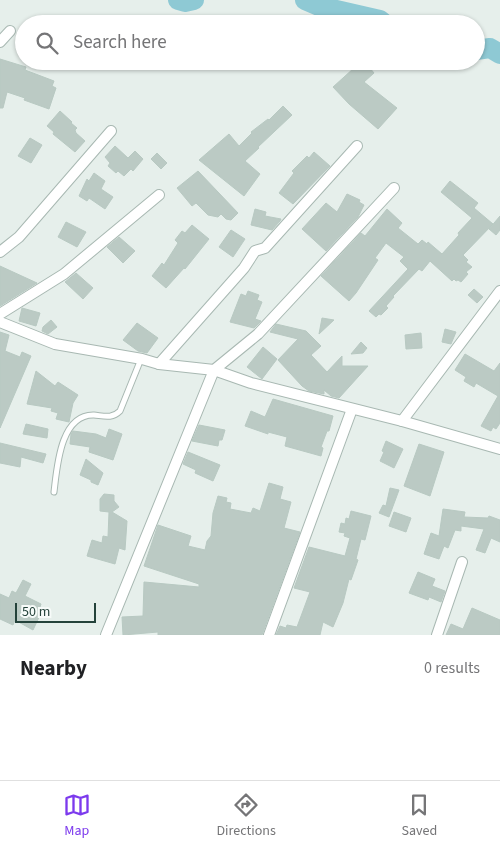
<!DOCTYPE html>
<style>
:root{--surface:#fff;--page:#f2f2f2;--text:#202124;--muted:#757577;--line:#e0e0e0;--accent:#7c3aed}
body{margin:0;font-family:"Source Sans 3",sans-serif;background:var(--page);color:var(--text)}
.scale{position:absolute;left:15px;bottom:12px;width:81px;box-sizing:border-box;padding-left:5px;border:2px solid #24423a;border-top:0;font-size:14px;line-height:18px;white-space:nowrap;color:#24423a;-webkit-text-stroke:4px #f7fbf9;paint-order:stroke}
.list{margin:0;padding:0;list-style:none}
h2{display:flex;justify-content:space-between;align-items:center;height:65px;margin:0;padding:0 20px;font-size:21px}
h2 small{font-size:16px;font-weight:400;color:var(--muted)}
.icon{flex:none;width:28px;height:28px;fill:none;stroke:currentColor;stroke-width:2;stroke-linecap:round;stroke-linejoin:round}
.map{position:relative;flex:none;width:500px;height:635px;overflow:hidden}
.search{position:absolute;background:var(--surface);box-shadow:0 1px 4px #0004;left:15px;right:15px;top:15px;height:55px;display:flex;align-items:center;gap:12px;box-sizing:border-box;padding:0 18px;border-radius:28px;color:var(--muted);font-size:19px}
.sheet{height:145px;background:var(--surface)}
nav{display:flex;justify-content:space-around;align-items:center;box-sizing:border-box;height:70px;border-top:1px solid var(--line);background:var(--surface);font-size:14px;color:var(--muted)}
nav a{display:grid;justify-items:center;gap:2px}
nav .on{color:var(--accent)}
.map>svg:first-child{display:block}
</style>
<div class="map">
<svg width="500" height="635" viewBox="0 0 500 635">
<rect width="100%" height="100%" fill="#e6efeb"/>
<g fill="none" stroke-linecap="round" stroke-linejoin="round">
<g stroke="#8ec9d4" stroke-width="20">
<polyline points="178,0 185,2 194,0"/>
<polyline points="305,0 319,6 380,20 385,24"/>
<polyline points="476,50 490,48 500,54"/>
</g>
</g>
<g fill="#bbcac4" stroke="#b8c9c2">
<polygon points="0,59 26,67 25,70 54,81 52,86 56,88 49,109 24,100 25,98 7,92 3,108 0,108"/>
<polygon points="357,61 364,61 374,73 364,82 397,108 378,129 349,104 333,87 354,68 352,66"/>
<polygon points="283,106 292,115 258,147 259,148 245,161 260,174 244,196 199,160 229,134 239,146 252,133 251,132 268,119 269,120"/>
<polygon points="60,111 72,122 71,123 77,128 75,130 76,133 85,141 75,152 53,134 54,132 47,126"/>
<polygon points="30,138 42,145 31,163 18,156"/>
<polygon points="115,146 128,158 135,151 143,159 133,171 131,169 124,176 118,171 116,173 108,166 110,163 105,157"/>
<polygon points="314,152 330,166 293,204 279,193 294,173 292,171 307,156 309,158"/>
<polygon points="157,153 167,163 161,169 151,159"/>
<polygon points="198,171 238,213 231,220 226,219 221,214 218,217 208,215 196,203 192,206 177,188"/>
<polygon points="94,173 105,181 101,189 113,197 105,209 89,198 87,201 79,196 87,179 89,181"/>
<polygon points="450,181 478,203 474,208 493,224 463,255 468,260 466,262 472,267 466,272 468,274 461,282 458,280 456,281 454,279 452,281 430,261 422,271 419,269 393,296 394,297 386,306 388,308 381,315 379,314 376,317 369,311 408,269 400,261 404,257 386,243 375,258 378,260 356,293 349,301 321,276 361,233 365,236 387,209 402,223 398,228 418,244 422,240 427,244 428,242 442,254 459,235 458,233 472,218 441,192"/>
<polygon points="347,194 360,200 359,202 364,205 358,217 326,251 302,229 326,203 337,212"/>
<polygon points="255,209 266,212 265,216 281,219 280,221 272,230 251,225"/>
<polygon points="500,216 500,230 496,235 489,229"/>
<polygon points="66,222 86,232 77,247 58,237"/>
<polygon points="192,225 209,239 185,269 184,268 166,288 152,276 162,263 164,265 178,243 175,240 182,231 185,233"/>
<polygon points="231,230 245,239 233,257 219,247"/>
<polygon points="119,237 135,251 123,263 107,247"/>
<polygon points="0,266 37,283 0,306"/>
<polygon points="76,273 93,288 83,299 65,282"/>
<polygon points="474,289 483,297 477,303 468,295"/>
<polygon points="248,291 259,295 257,300 262,302 255,319 261,321 254,328 230,322 241,294 246,296"/>
<polygon points="22,308 40,313 36,326 19,321"/>
<polygon points="322,318 334,320 319,334"/>
<polygon points="51,320 57,327 48,334 42,331 43,327"/>
<polygon points="137,323 158,338 147,353 138,351 123,340"/>
<polygon points="276,324 306,331 321,346 311,355 327,372 342,356 342,366 368,366 339,398 331,396 324,390 324,394 309,391 302,386 278,360 298,339 270,332"/>
<polygon points="445,329 456,332 451,344 442,342"/>
<polygon points="0,332 9,335 5,351 20,357 22,352 31,356 0,428"/>
<polygon points="421,333 422,348 406,349 405,335"/>
<polygon points="361,342 367,348 363,353 351,354"/>
<polygon points="263,347 277,359 262,379 247,367"/>
<polygon points="465,354 494,371 500,363 500,423 496,429 493,427 491,431 481,426 498,396 476,383 474,387 464,381 466,377 455,370"/>
<polygon points="36,371 55,386 58,382 78,395 73,403 69,422 56,419 58,413 51,411 52,408 27,404"/>
<polygon points="273,399 333,416 329,431 327,431 321,447 323,448 321,456 285,446 287,437 268,432 268,434 245,426 251,411 265,417"/>
<polygon points="26,424 48,429 47,438 23,434"/>
<polygon points="199,425 225,430 222,440 219,440 218,446 192,441"/>
<polygon points="109,429 122,434 113,460 89,452 90,447 70,444 71,434 73,431 96,434 106,438"/>
<polygon points="386,441 403,449 394,468 380,461 384,452 382,451"/>
<polygon points="0,443 46,454 43,463 21,457 20,467 0,463"/>
<polygon points="419,444 444,452 430,496 404,486"/>
<polygon points="188,452 220,465 213,481 195,473 196,470 183,464"/>
<polygon points="86,459 103,473 98,485 91,482 91,480 80,475"/>
<polygon points="269,483 283,487 280,499 291,502 284,528 300,532 262,635 158,635 158,632 123,635 122,617 143,616 144,582 199,587 199,584 144,566 158,525 191,536 188,546 205,550 207,541 211,536 213,513 218,496 227,498 226,502 231,503 230,509 251,513 253,508 260,511"/>
<polygon points="390,488 399,490 389,517 379,513 383,505 386,506"/>
<polygon points="104,494 114,495 114,501 119,507 112,512 127,521 125,550 119,548 115,564 87,556 92,540 102,543 103,536 108,537 109,512 100,511 100,499"/>
<polygon points="443,509 465,512 464,517 488,518 489,516 500,520 500,542 491,538 485,553 476,550 484,529 461,526 461,531 455,530 448,548 444,546 439,559 424,554 431,533 439,536"/>
<polygon points="351,511 371,516 365,540 361,539 356,559 358,560 351,580 349,579 343,603 333,627 323,622 320,635 276,635 280,626 286,628 287,625 297,627 310,592 294,588 309,547 345,556 350,538 344,536 345,533 339,532 341,523 345,524 346,518 349,519"/>
<polygon points="394,512 411,518 406,532 389,526"/>
<polygon points="418,572 435,579 432,586 445,591 441,602 429,597 428,600 409,593"/>
<polygon points="23,580 31,584 25,596 41,604 39,610 42,611 33,630 15,620 13,625 0,619 0,594 9,598 12,591 16,593"/>
<polygon points="472,608 500,620 500,635 446,635 451,624 463,629"/>
</g>
<g fill="none" stroke-linecap="round" stroke-linejoin="round">
<g stroke="#a8b8b2" stroke-width="7">
<path id="service" d="M54,492C57,468 60,414 94,415C104,416 112,419 120,411L141,359"/>
</g>
<g stroke="#a8b8b2" stroke-width="12">
<g id="minor">
<polyline points="0,42 10,31"/>
<polyline points="0,252 19,237 111,131"/>
<polyline points="0,314 64,274 159,195"/>
<polyline points="0,322 55,344 142,359 159,364 214,370 251,383 402,421 500,449"/>
<polyline points="159,364 244,268 255,251 265,248 357,146"/>
<polyline points="402,421 500,291"/>
<polyline points="106,635 214,370 258,334 394,188"/>
<polyline points="269,635 352,409"/>
<polyline points="437,635 462,562"/>
</g>
</g>
<use href="#service" stroke="#fff" stroke-width="5"/>
<use href="#minor" stroke="#fff" stroke-width="10"/>
</g>
</svg>
<div class="scale">50 m</div>
<div class="search"><svg class="icon" aria-label="search" viewBox="0 0 24 24"><circle cx="10" cy="10" r="6"/><path d="M15 15l6 6"/></svg>Search here</div>
</div>
<section class="sheet">
<h2>Nearby<small>0 results</small></h2>
<ul class="list">
</ul>
</section>
<nav>
<a class="on"><svg class="icon" aria-label="map" viewBox="0 0 24 24"><path d="M3 6l6-2 6 2 6-2v14l-6 2-6-2-6 2zM9 4v14M15 6v14"/></svg>Map</a>
<a><svg class="icon" aria-label="directions" viewBox="0 0 24 24"><path d="M12 3l9 9-9 9-9-9zM9 14v-3h6M13 9l2 2-2 2"/></svg>Directions</a>
<a><svg class="icon" aria-label="saved" viewBox="0 0 24 24"><path d="M7 4h10v16l-5-4-5 4z"/></svg>Saved</a>
</nav>
